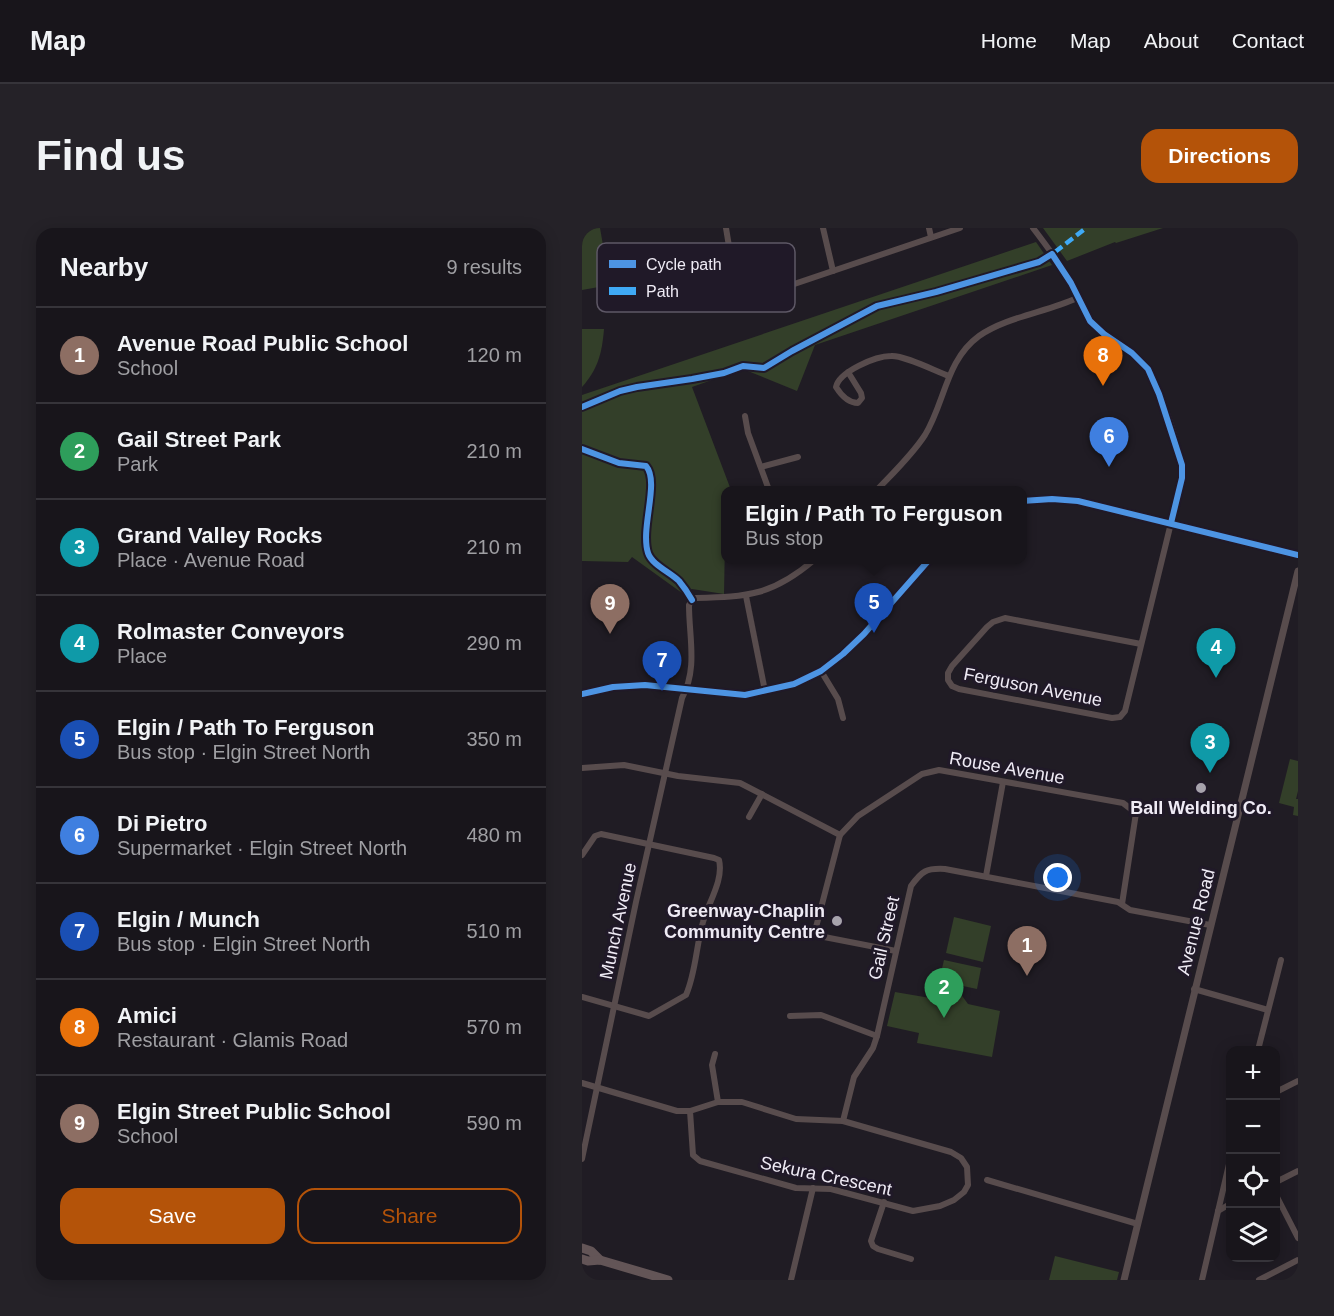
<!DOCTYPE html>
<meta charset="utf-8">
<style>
:root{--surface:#18151b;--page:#252228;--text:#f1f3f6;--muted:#9f9fa3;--line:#36343a;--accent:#b45309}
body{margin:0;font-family:Helvetica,sans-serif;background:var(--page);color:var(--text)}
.controls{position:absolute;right:18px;bottom:18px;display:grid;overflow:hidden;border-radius:12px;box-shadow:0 3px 15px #0003}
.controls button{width:54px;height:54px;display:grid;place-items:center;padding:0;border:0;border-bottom:2px solid var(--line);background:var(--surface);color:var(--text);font:30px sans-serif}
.you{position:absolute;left:476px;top:650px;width:21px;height:21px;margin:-15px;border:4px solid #fff;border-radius:50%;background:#1a73e8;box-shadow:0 0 0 9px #1a73e833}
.badge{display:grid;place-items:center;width:39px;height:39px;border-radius:50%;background:var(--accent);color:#fff;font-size:20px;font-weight:700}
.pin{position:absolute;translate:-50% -50px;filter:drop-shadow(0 2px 3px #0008)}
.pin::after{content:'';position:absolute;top:32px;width:21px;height:18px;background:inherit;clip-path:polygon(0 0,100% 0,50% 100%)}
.popup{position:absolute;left:139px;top:258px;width:306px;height:78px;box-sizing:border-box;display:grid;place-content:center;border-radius:12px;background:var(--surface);filter:drop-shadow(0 2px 4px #0005);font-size:20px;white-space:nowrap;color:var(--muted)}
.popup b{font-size:22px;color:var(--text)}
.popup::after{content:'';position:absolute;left:50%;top:100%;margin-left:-12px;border:12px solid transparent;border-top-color:var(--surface)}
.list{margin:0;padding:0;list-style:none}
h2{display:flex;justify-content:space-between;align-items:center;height:78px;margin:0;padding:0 24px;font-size:26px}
h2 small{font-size:20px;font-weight:400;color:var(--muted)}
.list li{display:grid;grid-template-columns:39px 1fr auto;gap:18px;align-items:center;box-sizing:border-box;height:96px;padding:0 24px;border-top:2px solid var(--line)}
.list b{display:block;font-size:22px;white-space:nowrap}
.list p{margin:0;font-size:20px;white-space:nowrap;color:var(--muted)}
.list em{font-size:20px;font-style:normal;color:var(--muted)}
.actions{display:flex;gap:12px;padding:18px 24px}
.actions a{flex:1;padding:14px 0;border:2px solid var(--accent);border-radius:18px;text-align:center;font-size:21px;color:var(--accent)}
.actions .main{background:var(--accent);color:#fff}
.icon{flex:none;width:33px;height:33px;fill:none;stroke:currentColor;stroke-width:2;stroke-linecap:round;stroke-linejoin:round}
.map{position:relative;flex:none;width:716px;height:1052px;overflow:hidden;border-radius:18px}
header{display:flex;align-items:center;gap:36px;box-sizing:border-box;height:84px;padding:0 30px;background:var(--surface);border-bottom:2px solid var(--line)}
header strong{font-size:28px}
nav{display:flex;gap:33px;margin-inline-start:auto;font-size:21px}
.intro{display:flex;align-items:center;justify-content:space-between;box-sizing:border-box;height:144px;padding:0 36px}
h1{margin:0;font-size:42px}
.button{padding:15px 27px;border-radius:18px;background:var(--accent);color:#fff;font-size:21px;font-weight:700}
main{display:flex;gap:36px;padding:0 36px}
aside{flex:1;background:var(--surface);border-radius:18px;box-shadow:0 3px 15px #0003}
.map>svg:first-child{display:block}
</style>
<header>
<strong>Map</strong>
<nav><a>Home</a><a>Map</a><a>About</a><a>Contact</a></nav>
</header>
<div class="intro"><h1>Find us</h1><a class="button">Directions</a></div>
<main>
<aside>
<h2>Nearby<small>9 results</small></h2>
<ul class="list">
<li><span class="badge" style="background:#8d6e63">1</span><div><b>Avenue Road Public School</b><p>School</p></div><em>120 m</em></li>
<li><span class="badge" style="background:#2e9e5b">2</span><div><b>Gail Street Park</b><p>Park</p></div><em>210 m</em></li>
<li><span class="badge" style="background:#0f9aa8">3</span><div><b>Grand Valley Rocks</b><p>Place · Avenue Road</p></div><em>210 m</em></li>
<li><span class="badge" style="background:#0f9aa8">4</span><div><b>Rolmaster Conveyors</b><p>Place</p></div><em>290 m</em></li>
<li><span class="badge" style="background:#1a4fb4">5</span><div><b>Elgin / Path To Ferguson</b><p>Bus stop · Elgin Street North</p></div><em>350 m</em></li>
<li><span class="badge" style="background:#3f7fe0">6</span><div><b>Di Pietro</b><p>Supermarket · Elgin Street North</p></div><em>480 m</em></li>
<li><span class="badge" style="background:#1a4fb4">7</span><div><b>Elgin / Munch</b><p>Bus stop · Elgin Street North</p></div><em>510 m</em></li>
<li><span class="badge" style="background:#e8710a">8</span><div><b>Amici</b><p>Restaurant · Glamis Road</p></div><em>570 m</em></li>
<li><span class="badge" style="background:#8d6e63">9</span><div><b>Elgin Street Public School</b><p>School</p></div><em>590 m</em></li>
</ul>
<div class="actions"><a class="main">Save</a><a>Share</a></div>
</aside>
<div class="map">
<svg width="716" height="1052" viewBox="0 0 716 1052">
<rect width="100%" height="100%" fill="#201c24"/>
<g fill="#333f29">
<polygon points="0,0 18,0 28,57 0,62"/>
<polygon points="461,0 581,0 534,15 533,14 485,33"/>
<polygon points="454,14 470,37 233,117 215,163 161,141 110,159 149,262 144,262 142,366 110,361 100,365 50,329 46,334 0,333 0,167"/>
<path d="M0,101H22C20,125 16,141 0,159Z"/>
<polygon points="708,531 716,533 716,563 714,571 716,571 716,588 711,587 712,579 697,575"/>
<polygon points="372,689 409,698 401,734 364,725"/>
<polygon points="362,732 399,740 395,761 357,753"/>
<polygon points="368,758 378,765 386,776 418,783 410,829 335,815 337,805 305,798 313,764 360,772"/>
<polygon points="473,1028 537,1044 535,1052 467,1052"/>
</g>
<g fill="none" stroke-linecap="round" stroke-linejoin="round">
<g stroke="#584c4d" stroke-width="6">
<polyline points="144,0 155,67 165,72 378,0"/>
<polyline points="241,0 251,43"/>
<polyline points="347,0 349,9"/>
<path d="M451,0C464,17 477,34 488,53C495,65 498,79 506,90C520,108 540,115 556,130C576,150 600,222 600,250L543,483L538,489L530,490L377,461L370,458L366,452V445L370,438L405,399L411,394L423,390L559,416"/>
<path d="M266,144L279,165L280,170L276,175C267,175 259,167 254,159C257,144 293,128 309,128C322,127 353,143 367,148"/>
<polyline points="163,188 166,205 187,262"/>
<polyline points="179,239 216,229"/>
<path d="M295,262C311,245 330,227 343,207C363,174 364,132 397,108C424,89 465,84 495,70"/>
<polyline points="164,368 183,463"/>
<polyline points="239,443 256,471 261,490"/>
<polyline points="0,540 42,537 96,548 158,555 258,607"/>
<polyline points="167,589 180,566"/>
<path d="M0,627L13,608L19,606L132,630L137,632C142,652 126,675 121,694C114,718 114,744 104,767L67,788L0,769"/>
<polyline points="404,648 421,554"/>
<polyline points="314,723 232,707 258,607 276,588 340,546 357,542 541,575 554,585 540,676"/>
<polyline points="612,761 686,782"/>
<polyline points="208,788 239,787 295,808"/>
<polyline points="676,822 699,732"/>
<polyline points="133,826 130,837 136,874"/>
<polyline points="0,855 95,883 108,883 136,874 160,874 214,891 261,893 369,924 379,930 385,939 386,957 382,964 372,972 358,978 331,983 249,961 214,960 118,933 111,927 108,883"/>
<polyline points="694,864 716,853"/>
<path d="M261,893L272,849L291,820L295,808L329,658C340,643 344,640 363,641L536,674L548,682L628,697"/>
<path d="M0,931L54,674L100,470C116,440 107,410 107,377L110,372L114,370C166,369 191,367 232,332"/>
<polyline points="405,952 556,996"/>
<polyline points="694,954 716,943"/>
<polyline points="694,967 716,1010"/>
<polyline points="302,974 289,1013 291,1018 296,1021 329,1031"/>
<polyline points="636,983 648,976"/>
<polyline points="209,1052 231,960"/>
<polyline points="620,1052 648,932"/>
<polyline points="677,1052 716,1032"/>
</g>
<g stroke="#584c4d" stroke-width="7">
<polyline points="440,273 470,271 496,273 716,327"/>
<polyline points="0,466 31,459 63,457 163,467 212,456 239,443 261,426 282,406 347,332"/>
<polyline points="542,1052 716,343"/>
</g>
<g stroke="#635557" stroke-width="9">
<polyline points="0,1020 9,1023 18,1032"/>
<polyline points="0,1031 6,1033 18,1032 86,1052"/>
</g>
<polyline stroke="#3fa9f5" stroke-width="4.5" stroke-dasharray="9 4.5" stroke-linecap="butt" points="473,24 504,0"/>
<g stroke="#201928" stroke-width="10">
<g id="cycleway">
<polyline points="0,179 38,163 55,159 110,151 142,145 161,138 182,140 210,123 295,78 354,64 457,34 470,26 489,55 508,93 522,106 550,125 566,141 577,166 600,237 600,250 589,295"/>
<path d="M0,221L37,235L64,238C78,254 58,300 66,325C70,337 88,344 97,353C102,359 106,365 110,372"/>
<polyline points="440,273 470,271 496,273 716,327"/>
<polyline points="0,466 31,459 63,457 163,467 212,456 239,443 261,426 282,406 347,332"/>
</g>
</g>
<use href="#cycleway" stroke="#4d94e3" stroke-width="6"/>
</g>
<g fill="#a7a3ac" stroke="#201928" stroke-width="2">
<circle cx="619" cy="560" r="6"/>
<circle cx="255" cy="693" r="6"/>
</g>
<g text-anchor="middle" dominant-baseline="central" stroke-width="6" stroke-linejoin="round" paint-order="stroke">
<g font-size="18" fill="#efebf5" stroke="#201928">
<text transform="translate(451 459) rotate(11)">Ferguson Avenue</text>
<text transform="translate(425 540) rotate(10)">Rouse Avenue</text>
<text transform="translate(36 693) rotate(-78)">Munch Avenue</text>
<text transform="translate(614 694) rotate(-76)">Avenue Road</text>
<text transform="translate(302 710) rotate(-77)">Gail Street</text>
<text transform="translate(244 948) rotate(12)">Sekura Crescent</text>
</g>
<g font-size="18" font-weight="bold" fill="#efebf5" stroke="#201928">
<text x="619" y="580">Ball Welding Co.</text>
<text x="243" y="683" text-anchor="end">Greenway-Chaplin<tspan x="243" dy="21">Community Centre</tspan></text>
</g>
</g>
<rect x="15" y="15" width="198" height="69" rx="9" fill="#201928" stroke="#5e5866" stroke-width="1.5"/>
<rect x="27" y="32" width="27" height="8" fill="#4d94e3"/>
<rect x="27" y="59" width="27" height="8" fill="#3fa9f5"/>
<g font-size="16" fill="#efebf5">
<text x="64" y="42">Cycle path</text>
<text x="64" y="69">Path</text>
</g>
</svg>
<div class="controls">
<button>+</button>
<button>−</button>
<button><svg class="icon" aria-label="locate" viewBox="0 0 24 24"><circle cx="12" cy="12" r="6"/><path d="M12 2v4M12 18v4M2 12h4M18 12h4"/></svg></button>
<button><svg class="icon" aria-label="layers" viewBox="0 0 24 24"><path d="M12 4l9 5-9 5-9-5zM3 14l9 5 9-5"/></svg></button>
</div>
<div class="you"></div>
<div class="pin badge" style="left:445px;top:748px;background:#8d6e63">1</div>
<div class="pin badge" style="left:362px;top:790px;background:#2e9e5b">2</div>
<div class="pin badge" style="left:628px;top:545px;background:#0f9aa8">3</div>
<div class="pin badge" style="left:634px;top:450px;background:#0f9aa8">4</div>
<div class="pin badge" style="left:292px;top:405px;background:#1a4fb4">5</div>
<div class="popup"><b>Elgin / Path To Ferguson</b>Bus stop</div>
<div class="pin badge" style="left:527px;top:239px;background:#3f7fe0">6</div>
<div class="pin badge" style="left:80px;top:463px;background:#1a4fb4">7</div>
<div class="pin badge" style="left:521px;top:158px;background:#e8710a">8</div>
<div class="pin badge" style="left:28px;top:406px;background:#8d6e63">9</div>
</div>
</main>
